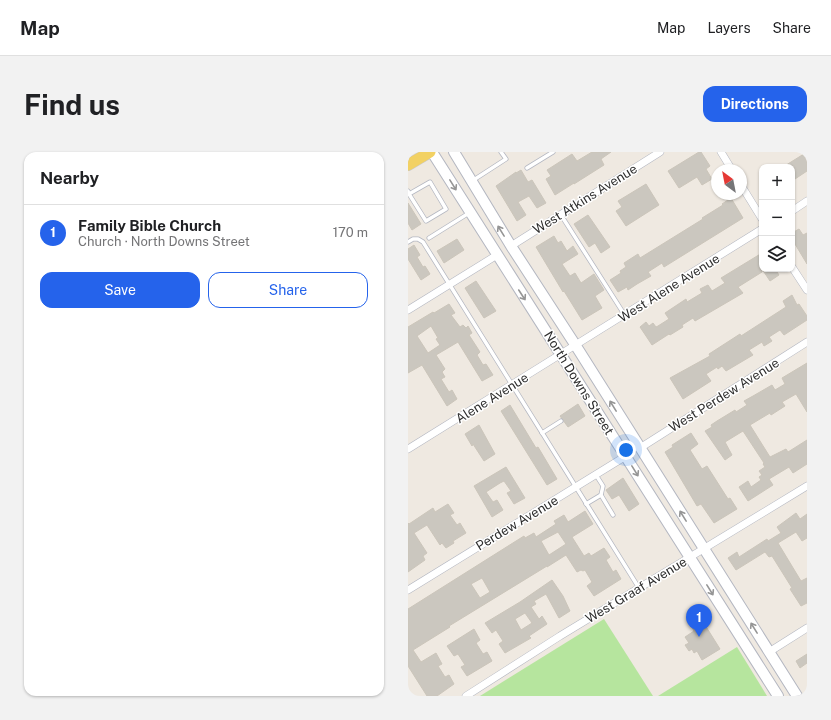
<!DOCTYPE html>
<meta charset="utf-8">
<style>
:root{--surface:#fff;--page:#f2f2f2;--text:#202124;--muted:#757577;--line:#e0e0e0;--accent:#2563eb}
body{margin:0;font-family:"Public Sans",sans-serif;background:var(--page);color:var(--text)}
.controls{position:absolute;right:12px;top:12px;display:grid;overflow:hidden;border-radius:8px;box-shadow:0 1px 3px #0004}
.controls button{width:36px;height:36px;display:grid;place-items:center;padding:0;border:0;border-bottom:1px solid var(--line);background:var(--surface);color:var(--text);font:20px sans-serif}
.compass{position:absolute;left:303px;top:12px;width:36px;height:36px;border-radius:50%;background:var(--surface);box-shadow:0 1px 3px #0004;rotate:328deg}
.you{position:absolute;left:218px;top:298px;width:14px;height:14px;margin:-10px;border:3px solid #fff;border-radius:50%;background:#1a73e8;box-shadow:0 0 0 6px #1a73e833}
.badge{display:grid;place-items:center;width:26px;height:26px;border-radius:50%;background:var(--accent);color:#fff;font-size:13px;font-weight:700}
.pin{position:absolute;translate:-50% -33px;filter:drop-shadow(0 1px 2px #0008)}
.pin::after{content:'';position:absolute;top:21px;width:14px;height:12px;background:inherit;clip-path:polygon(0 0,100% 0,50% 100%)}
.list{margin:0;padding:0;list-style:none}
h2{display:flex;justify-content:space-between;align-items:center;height:52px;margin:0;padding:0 16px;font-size:17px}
h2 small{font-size:13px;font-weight:400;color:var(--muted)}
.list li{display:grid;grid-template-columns:26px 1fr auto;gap:12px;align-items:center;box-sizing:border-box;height:56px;padding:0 16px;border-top:1px solid var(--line)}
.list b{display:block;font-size:15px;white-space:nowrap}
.list p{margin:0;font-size:13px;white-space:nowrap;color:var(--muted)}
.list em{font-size:13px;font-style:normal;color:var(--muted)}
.actions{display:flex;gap:8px;padding:12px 16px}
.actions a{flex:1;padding:9px 0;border:1px solid var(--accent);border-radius:12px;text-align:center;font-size:14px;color:var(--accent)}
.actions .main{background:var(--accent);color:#fff}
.icon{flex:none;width:22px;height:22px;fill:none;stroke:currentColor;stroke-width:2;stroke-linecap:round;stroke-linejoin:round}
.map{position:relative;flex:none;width:399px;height:544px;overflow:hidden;border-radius:12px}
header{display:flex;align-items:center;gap:24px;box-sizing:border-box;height:56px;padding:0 20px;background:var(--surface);border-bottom:1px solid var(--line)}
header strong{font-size:19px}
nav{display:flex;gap:22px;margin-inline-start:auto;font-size:14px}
.intro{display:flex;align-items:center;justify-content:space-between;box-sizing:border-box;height:96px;padding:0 24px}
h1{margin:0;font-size:28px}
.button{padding:10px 18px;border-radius:12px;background:var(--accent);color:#fff;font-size:14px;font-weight:700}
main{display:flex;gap:24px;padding:0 24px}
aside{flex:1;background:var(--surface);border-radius:12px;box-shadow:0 1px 3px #0004}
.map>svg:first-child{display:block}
</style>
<header>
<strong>Map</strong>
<nav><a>Map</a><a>Layers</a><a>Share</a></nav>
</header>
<div class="intro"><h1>Find us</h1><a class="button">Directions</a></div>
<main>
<aside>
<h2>Nearby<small></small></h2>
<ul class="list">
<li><span class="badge">1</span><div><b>Family Bible Church</b><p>Church · North Downs Street</p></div><em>170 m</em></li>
</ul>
<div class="actions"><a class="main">Save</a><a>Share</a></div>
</aside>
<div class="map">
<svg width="399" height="544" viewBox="0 0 399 544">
<rect width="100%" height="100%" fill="#efe9e1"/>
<g fill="#b6e59e">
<polygon points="196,467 245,544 72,544"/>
<polygon points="329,495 359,544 250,544"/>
</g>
<g fill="#cbc7bf" stroke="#cbc5ba" fill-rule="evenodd">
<polygon points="184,0 203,0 193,7 196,13 166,32 166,31 147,43 138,27 143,24 139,18 164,2 169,9"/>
<polygon points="291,0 293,0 302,14 298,17 304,27 294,33 289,25 271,36 260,19"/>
<polygon points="399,0 399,19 384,29 384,15 375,15"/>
<polygon points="113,18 120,30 124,28 138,51 129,56 121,44 110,50 118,63 109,69 88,34 108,20 108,21"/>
<polygon points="238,32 251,53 218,74 208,59 214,55 210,49"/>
<polygon points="323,46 335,66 256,115 254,111 240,120 243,124 229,132 220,138 219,135 210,140 202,128 213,121 212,119 218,115 216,111 230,102 232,106 295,67 294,66 315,53 314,52"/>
<polygon points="0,51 13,72 4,78 0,71"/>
<polygon points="180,63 202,95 193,101 187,91 181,95 166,72"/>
<polygon points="391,77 395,83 399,81 399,112 384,87 384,81"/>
<polygon points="146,84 150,91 153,89 159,99 165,94 170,102 154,112 162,124 167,121 173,131 186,122 196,138 187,144 194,156 174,168 156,139 155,140 128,95"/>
<polygon points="49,87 56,98 36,111 29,99"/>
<polygon points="6,93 12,103 9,105 15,115 17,114 22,122 13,128 0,107 0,97"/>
<polygon points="354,101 354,120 330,135 335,141 287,169 285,166 274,173 275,175 262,183 261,182 244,193 232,175 238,170 241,174 245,171 248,175 250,174 261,167 257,161 278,147 279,150 294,141 292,137 300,133 304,139 317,131 313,126"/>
<polygon points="354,117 367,117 371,123 362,129"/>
<polygon points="68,129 88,159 76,166 57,136"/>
<polygon points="384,143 389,153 391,152 399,164 399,168 376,183 372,178 361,185 364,189 356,194 354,190 341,198 345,203 318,219 314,214 310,217 309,215 298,222 303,229 275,247 262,226 302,204 301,202 332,182 333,184 378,155 375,149"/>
<path d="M41,152L47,161L43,163L52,175L55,173L58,176L60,174L64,181L61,183L72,200L69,203L75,213L78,212L85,223L74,229L50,190L28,203L37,217L34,220L37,225L33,227L41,240L44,238L49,247L39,254L14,213L0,221V175L25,160L26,161ZM23,174L30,186L28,187L32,193L20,201L9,184Z"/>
<polygon points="399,211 399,260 388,242 374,250 377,254 363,263 362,261 342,273 362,305 378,297 380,300 399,288 399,312 385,321 381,315 361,327 365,333 340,349 331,335 340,329 343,335 353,328 351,325 354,323 351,319 357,315 355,312 356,311 335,279 317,290 324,303 317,308 297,279 304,275 303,273 309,269 327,258 328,260 339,253 336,249 345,244 364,233 367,238 377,232 374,226"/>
<polygon points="170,252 177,264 160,275 152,264"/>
<polygon points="102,253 128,296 130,295 149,327 139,333 93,259"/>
<polygon points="71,273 87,302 76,309 65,292 64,294 57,282"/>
<polygon points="283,281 290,292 282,298 294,317 299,314 320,347 322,346 329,357 306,371 293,352 289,354 257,300 265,295 264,293"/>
<polygon points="98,315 117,346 106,352 99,341 103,339 96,329 92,331 78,340 85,350 89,348 95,358 84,365 66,334"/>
<polygon points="215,326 231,352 221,359 211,343 204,347 198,338"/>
<polygon points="40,352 46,361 42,363 49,373 52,371 58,381 45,389 46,391 38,396 34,391 32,393 19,373 6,381 19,401 15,404 17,408 0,420 0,371 1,372 25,356 27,360"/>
<path d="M177,359L185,372L164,385L176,404L181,401L183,404L196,396L202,405L198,408L205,420L208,418L213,427L186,444L179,434L184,430L177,418L175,419L173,418L169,420L158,403L139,415V414L41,474L42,475L5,498L13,510L28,501L34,512L30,514L37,525L41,523L46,532L29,544H19L0,514V457L116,384L117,386L126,381L128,385L148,372L146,369L156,363L160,370ZM150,380L158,392L141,403L133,389ZM74,426L82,440L72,446L63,432Z"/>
<polygon points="388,361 392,367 399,362 399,386 394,389 388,380 370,391 393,429 399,426 399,451 393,454 382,437 384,436 364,404 361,405 357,400 328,418 320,406 329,400 331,405 359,387 360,389 373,381 369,375"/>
<path d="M144,428L155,444L162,459L151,466L138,442L126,449L128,452L123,455L131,467L134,464L139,472L121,484L123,486L97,501L91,492L95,489L88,478L84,481L77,471L112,450ZM117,461L124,471L113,478L107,467Z"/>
<polygon points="290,472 292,476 297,473 312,497 294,508 289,499 286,501 284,497 281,499 277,493 281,491 277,485 286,479 284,475"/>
<polygon points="66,477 72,488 68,491 75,502 79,500 84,509 59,524 53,515 57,513 50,502 46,504 39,494"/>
<polygon points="399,502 399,511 392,516 388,509"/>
</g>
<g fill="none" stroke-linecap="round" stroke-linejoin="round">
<g stroke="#b4b7c1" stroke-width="5">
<g id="lane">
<polyline points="119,16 145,0"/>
<polyline points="64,29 98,7 93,0"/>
<polyline points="0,39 1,42 18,69 38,57 22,30 1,42"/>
<polyline points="153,63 216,162"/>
<polyline points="21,86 61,61"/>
<polyline points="0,90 5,87 10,87 15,90 231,436"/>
<polyline points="134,281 153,269"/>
<polyline points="188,323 195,334 193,343"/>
<polyline points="178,352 193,343 205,363"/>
</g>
</g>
<g stroke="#b4b7c1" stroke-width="8">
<g id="street">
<polyline points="313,0 324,18"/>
<polyline points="333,33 354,67"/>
<polyline points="384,59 399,49"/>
<polyline points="103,94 252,0"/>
<polyline points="384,115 399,138"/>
<polyline points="0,158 89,103"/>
<polyline points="232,296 399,190"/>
<polyline points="0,297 354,77"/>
<polyline points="0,438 218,304"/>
<polyline points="361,500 399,476"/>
<polyline points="58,544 152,484 399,334"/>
</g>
</g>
<g stroke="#b4b7c1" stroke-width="12">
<g id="secondary">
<polyline points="24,0 370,544"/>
<polyline points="46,0 103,94 168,194 389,544"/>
</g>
</g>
<g stroke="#c9c9c9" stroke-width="12">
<polyline id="primary" points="0,13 22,0"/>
</g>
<use href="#lane" stroke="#fff" stroke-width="3.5"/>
<use href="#street" stroke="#fff" stroke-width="7"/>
<use href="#secondary" stroke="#fff" stroke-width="10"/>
<use href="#primary" stroke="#f2d163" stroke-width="11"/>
</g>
<defs><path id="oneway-shaft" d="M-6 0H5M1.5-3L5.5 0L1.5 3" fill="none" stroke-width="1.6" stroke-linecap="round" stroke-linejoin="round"/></defs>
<g stroke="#969696">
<use href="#oneway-shaft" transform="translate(45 33) rotate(58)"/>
<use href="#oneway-shaft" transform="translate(93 79) rotate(-122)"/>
<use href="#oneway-shaft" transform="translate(114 143) rotate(57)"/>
<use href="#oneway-shaft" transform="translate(205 254) rotate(-122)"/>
<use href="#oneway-shaft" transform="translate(227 319) rotate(58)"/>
<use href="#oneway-shaft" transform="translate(275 364) rotate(-122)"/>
<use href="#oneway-shaft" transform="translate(302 438) rotate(58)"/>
<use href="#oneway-shaft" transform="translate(346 476) rotate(-122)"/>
</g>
<g text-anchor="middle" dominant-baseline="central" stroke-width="3" stroke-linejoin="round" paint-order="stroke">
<g font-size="13" fill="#2e2e2e" stroke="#fff">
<text transform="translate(177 47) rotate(-32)">West Atkins Avenue</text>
<text transform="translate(261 136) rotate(-32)">West Alene Avenue</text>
<text transform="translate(171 231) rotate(58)">North Downs Street</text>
<text transform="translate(316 243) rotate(-32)">West Perdew Avenue</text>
<text transform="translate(84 246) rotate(-32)">Alene Avenue</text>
<text transform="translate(109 371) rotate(-31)">Perdew Avenue</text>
<text transform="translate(228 438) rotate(-31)">West Graaf Avenue</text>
</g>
</g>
</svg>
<div class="controls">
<button>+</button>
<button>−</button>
<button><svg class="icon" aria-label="layers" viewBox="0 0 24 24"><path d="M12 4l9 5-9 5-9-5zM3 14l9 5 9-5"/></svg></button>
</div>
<svg class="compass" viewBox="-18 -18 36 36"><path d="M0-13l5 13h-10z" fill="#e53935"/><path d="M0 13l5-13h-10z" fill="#757577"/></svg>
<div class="you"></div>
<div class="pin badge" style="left:291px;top:485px">1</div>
</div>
</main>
